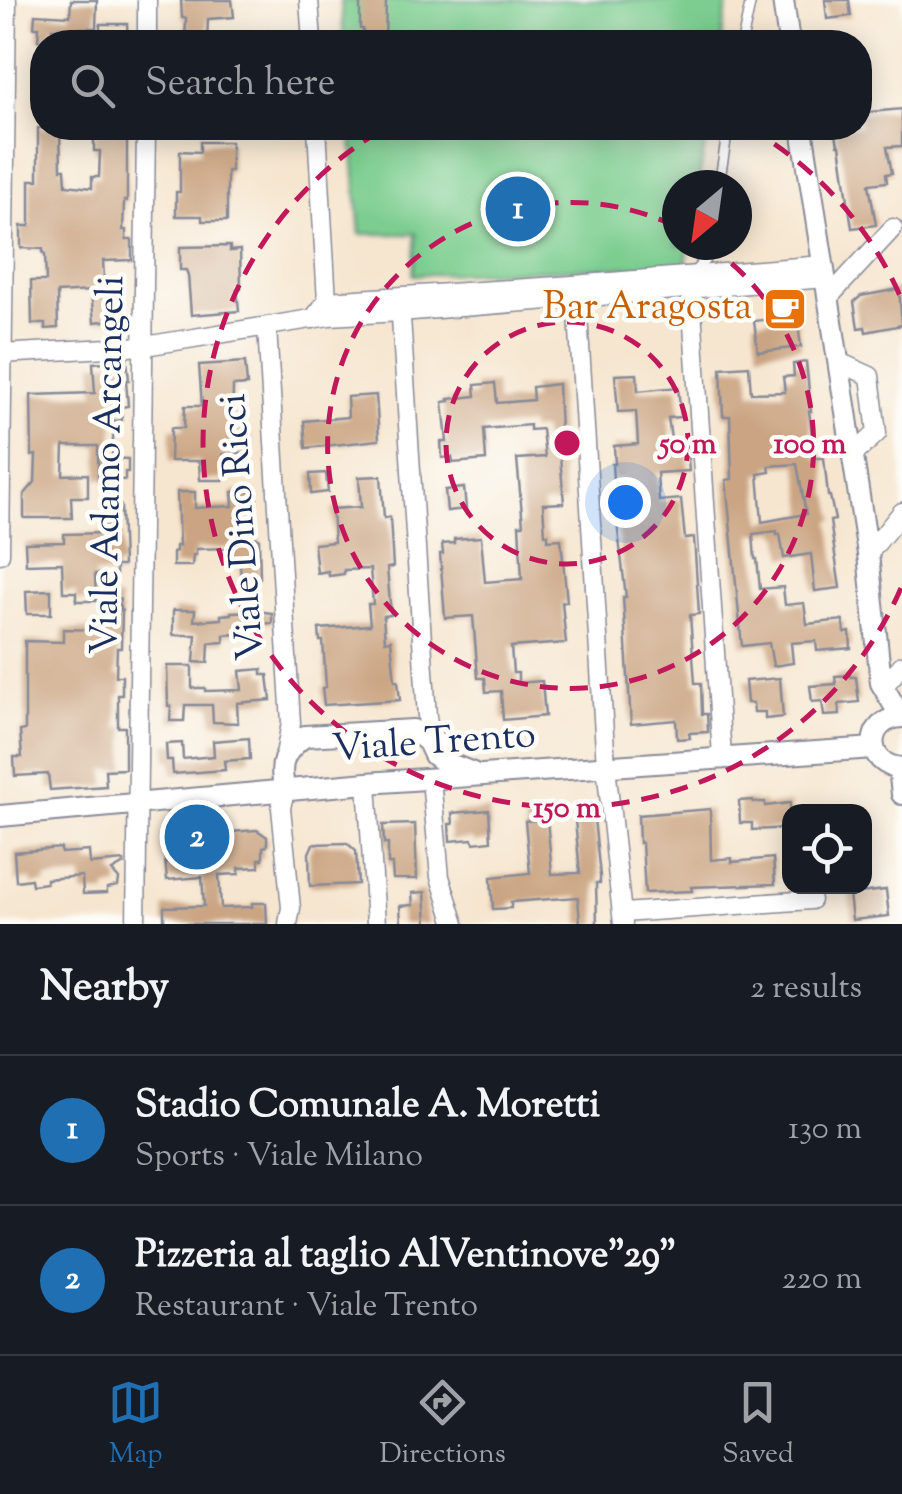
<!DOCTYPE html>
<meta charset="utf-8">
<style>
:root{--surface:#171b24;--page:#20242c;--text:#f1f3f6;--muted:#9ea1a6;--line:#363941;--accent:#1f6fb2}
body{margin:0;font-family:"Sorts Mill Goudy",serif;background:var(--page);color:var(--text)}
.controls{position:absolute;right:30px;bottom:30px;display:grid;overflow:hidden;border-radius:20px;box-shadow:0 5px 25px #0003}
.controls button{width:90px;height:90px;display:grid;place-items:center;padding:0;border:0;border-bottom:2px solid var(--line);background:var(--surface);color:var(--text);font:50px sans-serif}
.compass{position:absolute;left:662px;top:170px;width:90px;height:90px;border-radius:50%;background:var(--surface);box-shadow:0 5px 25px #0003;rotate:209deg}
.you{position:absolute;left:625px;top:502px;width:35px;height:35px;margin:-25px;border:8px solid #fff;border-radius:50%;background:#1a73e8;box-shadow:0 0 0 15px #1a73e833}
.badge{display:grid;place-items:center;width:65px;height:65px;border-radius:50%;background:var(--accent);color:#fff;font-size:32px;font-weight:700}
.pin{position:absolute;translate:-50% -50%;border:5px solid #fff;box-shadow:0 2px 10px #0006}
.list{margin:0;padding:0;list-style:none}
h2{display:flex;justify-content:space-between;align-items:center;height:130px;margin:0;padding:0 40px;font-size:42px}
h2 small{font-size:32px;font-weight:400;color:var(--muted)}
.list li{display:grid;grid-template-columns:65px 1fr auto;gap:30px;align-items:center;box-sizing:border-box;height:150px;padding:0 40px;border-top:2px solid var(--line)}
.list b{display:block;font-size:38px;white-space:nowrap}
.list p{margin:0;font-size:32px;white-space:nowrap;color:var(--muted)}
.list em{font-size:32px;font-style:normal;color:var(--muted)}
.icon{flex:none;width:55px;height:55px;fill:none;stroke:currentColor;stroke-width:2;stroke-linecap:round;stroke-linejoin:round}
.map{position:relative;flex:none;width:902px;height:924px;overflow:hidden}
.search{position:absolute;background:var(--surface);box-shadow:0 5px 25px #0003;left:30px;right:30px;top:30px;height:110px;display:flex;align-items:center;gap:25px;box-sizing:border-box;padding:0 35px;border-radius:40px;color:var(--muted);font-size:38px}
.sheet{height:430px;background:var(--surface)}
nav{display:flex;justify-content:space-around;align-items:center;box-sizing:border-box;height:140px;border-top:2px solid var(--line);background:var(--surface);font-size:28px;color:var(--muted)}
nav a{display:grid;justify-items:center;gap:5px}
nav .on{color:var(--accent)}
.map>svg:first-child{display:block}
</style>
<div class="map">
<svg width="902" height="924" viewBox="0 0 902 924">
<rect width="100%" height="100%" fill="#fdfcf7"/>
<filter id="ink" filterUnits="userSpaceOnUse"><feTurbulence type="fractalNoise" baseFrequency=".01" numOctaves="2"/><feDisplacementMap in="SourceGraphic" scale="20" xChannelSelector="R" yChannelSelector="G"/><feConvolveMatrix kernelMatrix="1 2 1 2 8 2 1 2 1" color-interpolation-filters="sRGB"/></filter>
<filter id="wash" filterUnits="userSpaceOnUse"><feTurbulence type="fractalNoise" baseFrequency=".0048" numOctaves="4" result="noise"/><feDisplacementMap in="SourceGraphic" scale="40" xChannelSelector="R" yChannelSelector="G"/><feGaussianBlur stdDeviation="2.25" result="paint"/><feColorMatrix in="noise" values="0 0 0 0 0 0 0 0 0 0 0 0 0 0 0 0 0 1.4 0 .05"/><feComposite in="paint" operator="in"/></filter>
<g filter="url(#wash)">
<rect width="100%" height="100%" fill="#f6e6d0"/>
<g fill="#7bcd8f" stroke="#4b7e76" stroke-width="2.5">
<polygon points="341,0 728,0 721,42 344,42"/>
<polygon points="351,128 708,128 698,185 677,185 677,245 689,245 686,265 413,275 416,234 360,234"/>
</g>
<g id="blocks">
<g fill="#cba583" fill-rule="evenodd">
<polygon points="71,0 97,0 96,28 52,28 52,41 38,40 39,27 34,27 35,14 70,16"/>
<polygon points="181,0 232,0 234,17 208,19 207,42 185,42 186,18 182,18"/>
<polygon points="360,0 386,0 385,42 363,42 363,29 360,29"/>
<polygon points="825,0 849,0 851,16 827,19"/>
<polygon points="100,24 127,24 128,42 100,42"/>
<polygon points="902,109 902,146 887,147 892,173 886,174 887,182 869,184 876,225 852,228 840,145 838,145 835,128 860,128 860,113"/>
<polygon points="38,128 60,128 61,169 65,169 66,185 92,188 92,177 99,177 100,151 94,151 94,132 104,132 104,129 113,128 127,128 127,201 124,201 123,230 126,230 126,240 132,240 132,260 103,261 105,296 119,294 121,319 94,322 91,291 57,293 58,328 45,329 45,324 32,324 31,281 46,281 45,254 43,254 43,249 21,248 21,226 30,226 30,180 38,180"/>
<polygon points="200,142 231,142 231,171 227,171 227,221 202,221 202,216 176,216 176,192 180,192 180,151 200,152"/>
<polygon points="230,246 230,251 240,250 241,289 237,290 239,311 191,315 188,275 186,270 180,270 180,247"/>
<polygon points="899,289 902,325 866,332 865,327 858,328 854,302 861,296"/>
<polygon points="797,316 801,347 758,352 754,321"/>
<polygon points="127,360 129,380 126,380 128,406 121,407 122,420 114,421 112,458 128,459 128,472 125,472 125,480 98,479 98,446 64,446 63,475 88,474 88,497 71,497 72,518 24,518 24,495 35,482 36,455 32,456 31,395 95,393 93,363"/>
<polygon points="245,362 247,385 233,386 232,432 250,432 252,452 223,454 224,480 200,480 199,461 170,461 171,428 184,428 185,406 202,406 199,365"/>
<path d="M806,362L811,411H809L815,458H824L828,496H830L835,520L830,521L840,588L815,591L811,554L784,558L780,534L777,535V531L753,534L755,559H757L760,589L783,587L785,605L804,603L807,624L843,620L845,633L850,632L851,648L817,651L816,641L791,643L793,663L773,666L769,643L742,646L726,480L732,479L730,416H723L721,368L749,366L751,393L785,392L783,377L794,376L793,364ZM797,464L806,514L762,522L758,474L770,472L769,466Z"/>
<polygon points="637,374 638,391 678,387 681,417 668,418 672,446 687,445 689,471 657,473 659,501 681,499 685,539 694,538 699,614 690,615 695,683 701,683 702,714 707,714 708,732 689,733 690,738 677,739 676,720 631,724 623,597 626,597 615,506 626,505 624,479 613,480 612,464 615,464 614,446 638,444 636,411 618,412 615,375"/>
<polygon points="495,383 497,403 533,400 532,387 558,384 560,432 558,433 564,503 543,504 545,534 548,534 548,540 561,539 567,602 562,602 566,643 511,647 513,673 518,673 518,683 542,681 545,716 503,720 501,691 486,692 485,678 478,678 473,616 445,618 440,554 443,554 442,544 454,543 454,539 481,537 485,582 522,579 519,525 523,525 517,459 545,457 542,429 530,430 530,425 484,429 486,460 453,463 452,457 442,458 441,442 447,442 443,402 450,401 449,399 476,396 475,385"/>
<polygon points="376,395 379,440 306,448 304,421 348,417 347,397"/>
<polygon points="326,473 328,492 311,494 310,474"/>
<polygon points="381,476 384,518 390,517 393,567 387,568 391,615 383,616 385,641 391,640 395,681 398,681 400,700 324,705 322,688 326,687 323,641 320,641 319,629 370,625 368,604 373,604 370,569 344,570 344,574 329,576 328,571 317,573 314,544 334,542 332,509 361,507 359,477"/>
<polygon points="464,488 466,509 447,511 445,490"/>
<polygon points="256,491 257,503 253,503 255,538 259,538 260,578 241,580 240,564 231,565 230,548 196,549 196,555 193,555 192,566 173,566 173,552 176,551 176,546 179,546 177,492 195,492 195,508 233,506 232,492"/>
<polygon points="108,506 121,506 123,566 116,566 116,574 95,574 96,601 76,601 76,592 63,592 62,563 26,564 25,543 64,542 64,534 108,533"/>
<polygon points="51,590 51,614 27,614 26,591"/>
<polygon points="101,598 120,598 120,610 122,610 121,648 117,648 116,676 122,676 122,695 118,695 118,727 125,727 125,769 105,770 106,786 50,790 48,774 15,776 14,757 22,757 20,731 25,730 25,641 63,642 63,629 102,630"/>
<polygon points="173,610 195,610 194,621 221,619 221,615 231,614 231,612 258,611 272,613 272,623 248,624 249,633 224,635 224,642 209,643 208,663 194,662 196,635 173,635"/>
<polygon points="167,666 192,666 192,688 205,688 205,691 242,690 240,671 262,669 262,675 268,675 271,700 237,703 238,723 213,722 212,705 185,705 184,721 170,721 171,706 168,706"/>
<polygon points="850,675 850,677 856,677 859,702 839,704 840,715 824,716 822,701 812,702 810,686 836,684 835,676"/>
<polygon points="780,678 783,717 765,719 765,712 754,712 753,703 747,703 745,681"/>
<polygon points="249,738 250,759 224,761 225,770 173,774 172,760 167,760 166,744 182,743 183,759 214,756 213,741"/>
<polygon points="753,800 753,802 765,802 765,806 790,803 790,828 752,830 752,823 740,823 739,801"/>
<polygon points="710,809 711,860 732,858 732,862 773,858 775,884 691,887 692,891 645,893 642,843 639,843 638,815"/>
<polygon points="489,810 491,841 474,843 472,839 450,841 449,824 453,824 452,813"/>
<polygon points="594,818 600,876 600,883 596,883 597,924 580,924 578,897 511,902 511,908 493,909 491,877 530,873 525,821 547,819 552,874 580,873 575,820"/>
<polygon points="415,824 417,879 393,879 392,864 388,864 388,844 384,844 383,825"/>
<polygon points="257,830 267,837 267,846 263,847 263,859 259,859 259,867 239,868 239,874 219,875 221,908 252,907 252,903 266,903 267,924 164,924 164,907 204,906 202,877 167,880 163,837"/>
<polygon points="347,843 356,851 358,884 310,886 309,853 313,844"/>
<polygon points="61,848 61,853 89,851 90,864 124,861 124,864 112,871 119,879 118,886 107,888 107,893 83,894 82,876 46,879 46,883 32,885 31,879 16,881 14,852"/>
<polygon points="886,890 889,916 852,920 849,894"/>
<polygon points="425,892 427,924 401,924 400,906 413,905 412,893"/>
</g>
</g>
</g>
<g filter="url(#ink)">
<use href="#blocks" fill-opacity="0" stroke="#888a97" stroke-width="2.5"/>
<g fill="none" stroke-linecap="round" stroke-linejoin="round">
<g stroke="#888a97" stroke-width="12">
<g id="service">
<polyline points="742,42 751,0"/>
<polyline points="719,185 728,128"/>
<polyline points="694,272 705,260 711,245"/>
</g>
</g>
<g stroke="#888a97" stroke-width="21">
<g id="minor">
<polyline points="309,0 312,42"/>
<polyline points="147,42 147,0"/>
<polyline points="317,128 327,301"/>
<polyline points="690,279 722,757"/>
<polyline points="573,285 577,298 606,766 623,924"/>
<polyline points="829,297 893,228"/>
<polyline points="400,302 427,717 429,730 441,752"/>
<polyline points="313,319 327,301 573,285 823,265"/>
<polyline points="267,327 291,723 285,755"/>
<polyline points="0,354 145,346 329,316 400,312 826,278"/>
<polyline points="839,362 870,376 877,433 853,455"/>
<polyline points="0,554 7,0"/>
<polyline points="868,554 902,512"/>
<polyline points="883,687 902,665"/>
<polyline points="431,779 440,877 455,924"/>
<polyline points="367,783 376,924"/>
<polyline points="285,790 281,808 291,908 288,924"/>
<polyline points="623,913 811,900"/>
<polyline points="136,924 146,128"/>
</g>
</g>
<g stroke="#888a97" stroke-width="24">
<g id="tertiary">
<polyline points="783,0 789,42"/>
<polyline points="802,128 868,554 881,683 901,717"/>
<path d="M902,717C864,719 864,766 902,768"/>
<polyline points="899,768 902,794"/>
<path d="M285,790C278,764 283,752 305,736L413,730L428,742L434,755L442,761L473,773"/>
<polyline points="0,816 367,783 874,748"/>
</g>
</g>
<use href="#service" stroke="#fff" stroke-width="9"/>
<use href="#minor" stroke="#fff" stroke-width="18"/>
<use href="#tertiary" stroke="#fff" stroke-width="20"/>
</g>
</g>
<g fill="none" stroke="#c2185b" stroke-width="5" stroke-dasharray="18 12">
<circle cx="567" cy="443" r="121"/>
<path d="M708 245A243 243 0 1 1 675 226"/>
<path d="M901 588A364 364 0 1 1 385 128M749 128A364 364 0 0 1 901 298"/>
</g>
<defs>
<g id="cafe-square" transform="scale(2.25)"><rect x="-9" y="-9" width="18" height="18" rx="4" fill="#e8710a" stroke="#fdfcf7"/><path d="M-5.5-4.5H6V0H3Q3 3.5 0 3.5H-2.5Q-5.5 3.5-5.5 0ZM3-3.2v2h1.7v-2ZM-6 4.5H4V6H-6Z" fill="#fff"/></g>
</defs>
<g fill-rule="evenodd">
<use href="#cafe-square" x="785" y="309"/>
</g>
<g text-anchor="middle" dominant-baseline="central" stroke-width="9" stroke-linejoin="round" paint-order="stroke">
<g font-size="38" fill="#c56008" stroke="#fdfcf7" text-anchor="end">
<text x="752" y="309">Bar Aragosta</text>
</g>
<g font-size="38" fill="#1b2f5e" stroke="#fdfcf7">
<text transform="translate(110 465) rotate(-89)">Viale Adamo Arcangeli</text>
<text transform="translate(244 527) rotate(-94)">Viale Dino Ricci</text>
<text transform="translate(434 744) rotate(-4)">Viale Trento</text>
</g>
</g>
<circle cx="567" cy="443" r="15" fill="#c2185b" stroke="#fdfcf7" stroke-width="5"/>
<g font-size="30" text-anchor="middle" font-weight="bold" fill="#c2185b" stroke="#fdfcf7" stroke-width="9" stroke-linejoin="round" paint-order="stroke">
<text x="688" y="453">50 m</text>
<text x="810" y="453">100 m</text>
<text x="567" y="817">150 m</text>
</g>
</svg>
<div class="controls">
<button><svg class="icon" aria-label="locate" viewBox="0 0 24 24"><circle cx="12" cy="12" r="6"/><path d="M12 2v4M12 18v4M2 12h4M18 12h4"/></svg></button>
</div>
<svg class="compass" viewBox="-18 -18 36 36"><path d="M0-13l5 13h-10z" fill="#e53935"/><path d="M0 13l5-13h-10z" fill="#9ea1a6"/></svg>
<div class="you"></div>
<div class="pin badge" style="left:518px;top:209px">1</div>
<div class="pin badge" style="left:197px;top:837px">2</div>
<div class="search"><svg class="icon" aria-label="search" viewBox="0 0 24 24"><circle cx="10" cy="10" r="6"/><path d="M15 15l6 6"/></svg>Search here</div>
</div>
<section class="sheet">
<h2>Nearby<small>2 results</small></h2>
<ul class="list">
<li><span class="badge">1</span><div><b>Stadio Comunale A. Moretti</b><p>Sports · Viale Milano</p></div><em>130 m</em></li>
<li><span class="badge">2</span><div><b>Pizzeria al taglio AlVentinove&quot;29&quot;</b><p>Restaurant · Viale Trento</p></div><em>220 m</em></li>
</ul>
</section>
<nav>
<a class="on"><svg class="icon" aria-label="map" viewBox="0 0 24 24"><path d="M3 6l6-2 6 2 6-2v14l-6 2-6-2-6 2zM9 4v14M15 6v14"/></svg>Map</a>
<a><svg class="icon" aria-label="directions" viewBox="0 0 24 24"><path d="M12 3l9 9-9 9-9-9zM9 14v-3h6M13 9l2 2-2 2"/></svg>Directions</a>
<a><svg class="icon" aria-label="saved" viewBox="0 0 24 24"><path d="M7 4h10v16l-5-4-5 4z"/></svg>Saved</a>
</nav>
